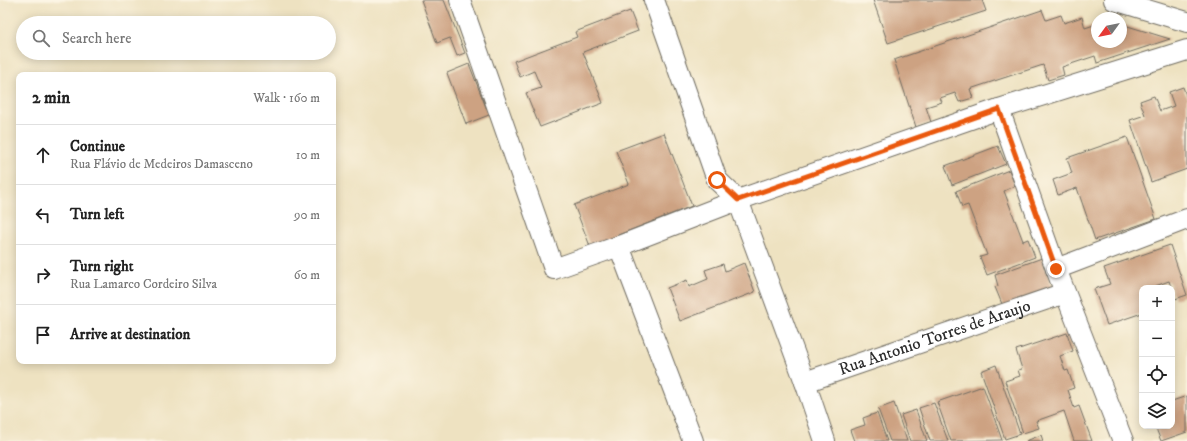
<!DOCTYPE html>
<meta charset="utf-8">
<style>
:root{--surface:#fff;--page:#f2f2f2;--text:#222;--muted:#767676;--line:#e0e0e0}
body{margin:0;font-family:"IM FELL DW Pica",serif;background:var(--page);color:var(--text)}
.controls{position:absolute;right:12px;bottom:12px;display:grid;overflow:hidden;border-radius:8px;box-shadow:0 2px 10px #0003}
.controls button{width:36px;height:36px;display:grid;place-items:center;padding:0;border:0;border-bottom:1px solid var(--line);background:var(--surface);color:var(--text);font:20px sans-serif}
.compass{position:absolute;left:1091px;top:12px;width:36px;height:36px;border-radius:50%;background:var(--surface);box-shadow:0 2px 10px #0003;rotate:237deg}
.stop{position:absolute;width:12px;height:12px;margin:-9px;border:3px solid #ea580c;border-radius:50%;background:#fff}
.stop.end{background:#ea580c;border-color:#fff;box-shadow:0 1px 4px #0008}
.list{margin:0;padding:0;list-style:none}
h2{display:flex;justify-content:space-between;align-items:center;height:52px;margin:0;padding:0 16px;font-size:17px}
h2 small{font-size:13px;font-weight:400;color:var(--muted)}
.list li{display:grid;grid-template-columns:26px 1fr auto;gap:12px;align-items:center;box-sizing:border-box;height:60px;padding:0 16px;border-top:1px solid var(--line)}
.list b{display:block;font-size:15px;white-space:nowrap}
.list p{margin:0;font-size:13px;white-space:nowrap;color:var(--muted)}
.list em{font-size:13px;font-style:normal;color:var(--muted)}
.icon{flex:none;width:22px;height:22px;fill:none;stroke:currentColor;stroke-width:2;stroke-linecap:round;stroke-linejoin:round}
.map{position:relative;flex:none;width:1187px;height:441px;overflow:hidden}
.search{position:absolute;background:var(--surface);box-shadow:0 2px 10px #0003;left:16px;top:16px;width:320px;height:44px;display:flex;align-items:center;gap:10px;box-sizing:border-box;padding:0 14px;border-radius:22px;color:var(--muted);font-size:15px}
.panel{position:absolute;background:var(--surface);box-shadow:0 2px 10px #0003;left:16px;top:72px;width:320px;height:292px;border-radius:8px}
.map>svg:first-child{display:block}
</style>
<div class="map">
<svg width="1187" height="441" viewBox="0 0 1187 441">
<rect width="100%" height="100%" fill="#fcf5e5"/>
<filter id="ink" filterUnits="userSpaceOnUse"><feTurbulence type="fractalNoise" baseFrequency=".025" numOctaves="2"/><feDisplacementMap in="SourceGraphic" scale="8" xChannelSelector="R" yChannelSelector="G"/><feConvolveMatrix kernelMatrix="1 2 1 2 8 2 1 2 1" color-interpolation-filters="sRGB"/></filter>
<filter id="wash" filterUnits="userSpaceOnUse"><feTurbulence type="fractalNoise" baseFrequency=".012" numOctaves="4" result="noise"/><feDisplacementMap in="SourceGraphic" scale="16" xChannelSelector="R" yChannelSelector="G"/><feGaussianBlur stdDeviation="0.9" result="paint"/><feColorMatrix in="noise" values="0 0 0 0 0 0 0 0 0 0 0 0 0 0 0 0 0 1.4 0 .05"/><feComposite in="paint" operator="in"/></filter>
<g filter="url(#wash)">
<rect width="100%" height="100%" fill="#eee2c1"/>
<g id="blocks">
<g fill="#cda282">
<polygon points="421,0 444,0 465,53 457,56 450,38 437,43"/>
<polygon points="873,0 982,0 986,11 888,43"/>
<polygon points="1042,10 1046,20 1061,15 1064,23 1082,17 1085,28 1097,24 1097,42 1121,42 1121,24 1170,39 1097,63 1095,56 1062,67 1064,75 1048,80 1043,65 970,89 973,98 959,102 955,93 940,98 942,102 926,107 931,122 916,127 894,60"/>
<polygon points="630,11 638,31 583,52 603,103 540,127 526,93 541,88 534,71 520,77 514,61 577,37 575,32"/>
<polygon points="469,64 489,115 466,124 447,73"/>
<polygon points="1183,87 1187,98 1187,169 1151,182 1130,120 1145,115 1140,101 1154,96 1160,111 1174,106 1169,92"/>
<polygon points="664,133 692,206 590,246 574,205 629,184 616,151"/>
<polygon points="1127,137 1156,219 1095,240 1077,188 1058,195 1053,180 1072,173 1067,158"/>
<polygon points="998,146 1006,164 952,185 945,166"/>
<polygon points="1009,170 1015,186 1004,191 1023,241 1028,239 1035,257 987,275 980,257 987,255 968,205 962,207 956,191"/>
<polygon points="1170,245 1187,295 1175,299 1169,281 1150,288 1142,288 1142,313 1107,325 1094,289 1110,284 1104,268"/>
<polygon points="1042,258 1053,290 1004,309 995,287 998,286 995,275"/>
<polygon points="744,263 755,292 680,321 667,288 687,280 689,287 708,279 705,270 723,264 725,271"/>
<polygon points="1067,333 1073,351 1060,356 1065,371 1068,370 1074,388 1068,390 1074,408 1079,406 1092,441 1074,441 1064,411 1036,421 1039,428 1023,433 1005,381 1020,376 1018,370 1022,369 1016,350"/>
<polygon points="996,365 1020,434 1005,439 981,371"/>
<polygon points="983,386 1002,440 951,441 937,402"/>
<polygon points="1187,396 1187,432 1161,441 1155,426 1172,426 1172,401"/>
<polygon points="894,403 907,441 890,441 878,409"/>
<polygon points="934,403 948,441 930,441 919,408"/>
<polygon points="916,410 927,441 910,441 901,415"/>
<polygon points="877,413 887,441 854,441 850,430 865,425 863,418"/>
<polygon points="1041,435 1043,441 1026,441"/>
</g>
</g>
</g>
<g filter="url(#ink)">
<use href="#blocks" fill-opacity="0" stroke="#6f6b60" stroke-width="1"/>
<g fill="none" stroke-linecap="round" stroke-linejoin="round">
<g stroke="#6f6b60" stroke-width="22">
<g id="minor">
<polyline points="460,0 554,269 619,246 738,200 999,109 1187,50"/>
<polyline points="654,0 717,180 738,200 805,382 825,441"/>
<polyline points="1114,0 1187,22"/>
<polyline points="999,109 1056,269 1123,441"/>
<polyline points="619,246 693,441"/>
<polyline points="1056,269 1187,219"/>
<path id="s1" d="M805,382L1065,293"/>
</g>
</g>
<use href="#minor" stroke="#fff" stroke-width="20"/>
</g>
</g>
<g fill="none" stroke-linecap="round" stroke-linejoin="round" filter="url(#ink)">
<polyline stroke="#ea580c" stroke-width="5" points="717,180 738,200 999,109 1056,269"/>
</g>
<g text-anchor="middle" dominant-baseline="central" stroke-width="3.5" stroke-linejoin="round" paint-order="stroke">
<g font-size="17" fill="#2b2b2b" stroke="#fcf5e5">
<text stroke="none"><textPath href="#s1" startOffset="137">Rua Antonio Torres de Araujo</textPath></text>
</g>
</g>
</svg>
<div class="controls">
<button>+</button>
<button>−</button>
<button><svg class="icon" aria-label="locate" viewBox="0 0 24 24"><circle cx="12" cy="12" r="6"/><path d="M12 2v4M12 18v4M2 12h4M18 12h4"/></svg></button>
<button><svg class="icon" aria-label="layers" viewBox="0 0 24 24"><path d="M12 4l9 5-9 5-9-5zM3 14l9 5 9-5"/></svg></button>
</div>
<svg class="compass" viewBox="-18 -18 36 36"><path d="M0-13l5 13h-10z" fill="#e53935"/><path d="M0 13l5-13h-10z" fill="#767676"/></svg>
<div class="stop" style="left:717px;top:180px"></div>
<div class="stop end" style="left:1056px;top:269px"></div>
<div class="search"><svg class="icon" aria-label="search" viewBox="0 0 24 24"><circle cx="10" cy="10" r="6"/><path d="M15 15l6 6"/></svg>Search here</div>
<section class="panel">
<h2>2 min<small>Walk · 160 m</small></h2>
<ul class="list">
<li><svg class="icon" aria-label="ahead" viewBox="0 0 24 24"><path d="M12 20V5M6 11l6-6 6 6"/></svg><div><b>Continue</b><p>Rua Flávio de Medeiros Damasceno</p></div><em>10 m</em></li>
<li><svg class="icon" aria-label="left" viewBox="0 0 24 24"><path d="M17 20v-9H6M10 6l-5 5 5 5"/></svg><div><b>Turn left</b></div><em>90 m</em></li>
<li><svg class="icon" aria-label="right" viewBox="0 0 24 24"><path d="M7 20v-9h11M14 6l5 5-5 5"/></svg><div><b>Turn right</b><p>Rua Lamarco Cordeiro Silva</p></div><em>60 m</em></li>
<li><svg class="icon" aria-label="arrive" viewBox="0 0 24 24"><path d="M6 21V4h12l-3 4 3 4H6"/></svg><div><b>Arrive at destination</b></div></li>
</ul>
</section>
</div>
